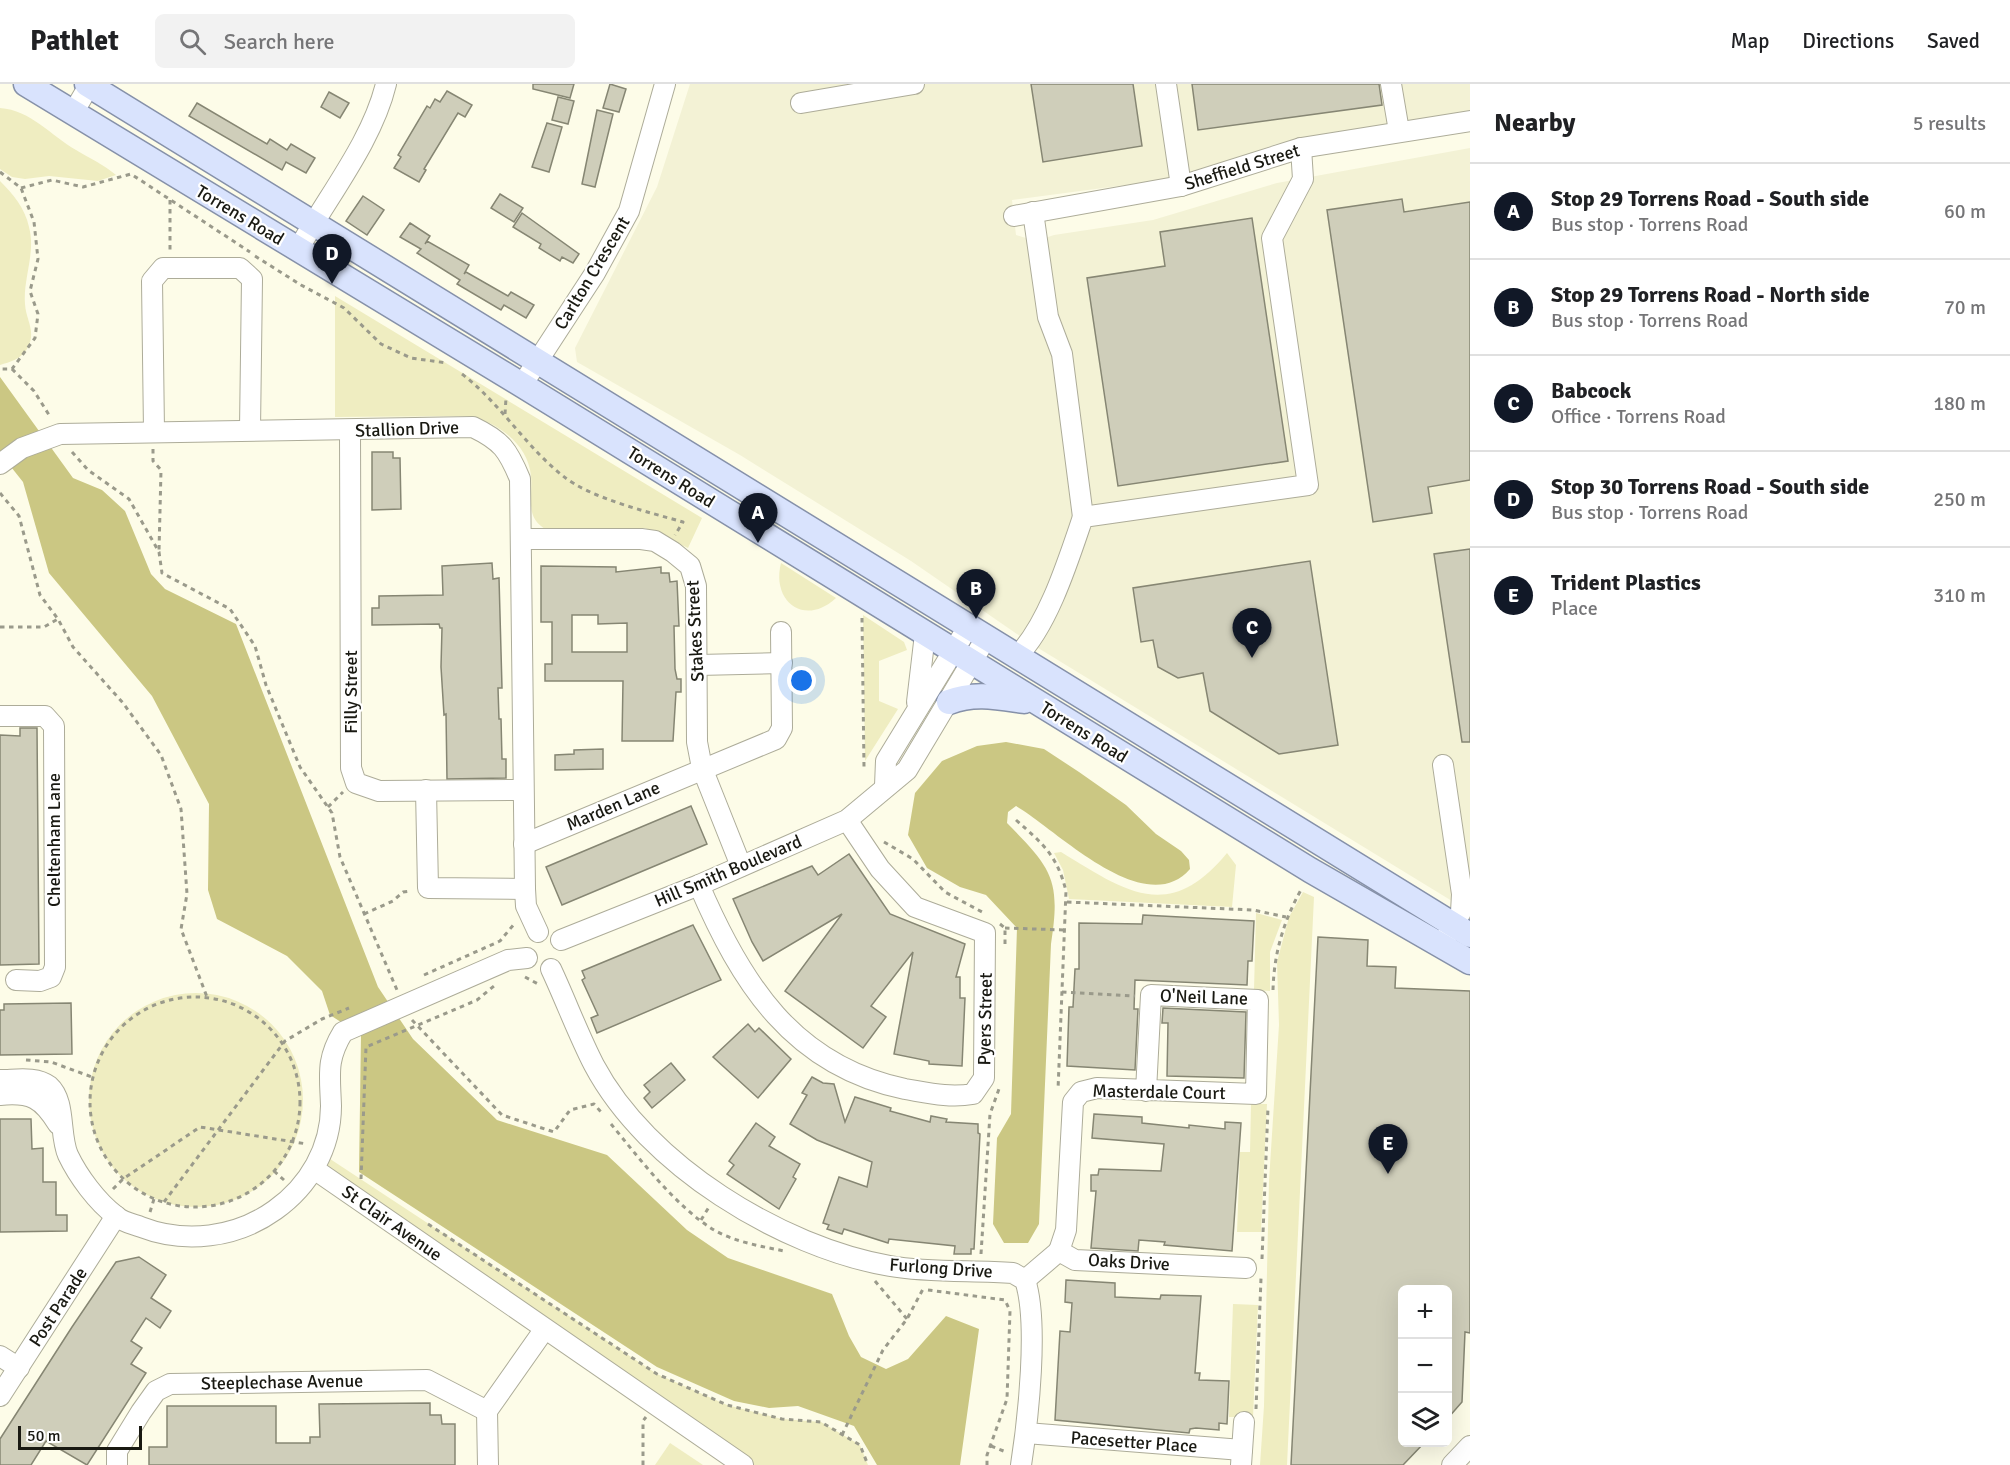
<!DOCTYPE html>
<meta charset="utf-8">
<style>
:root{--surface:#fff;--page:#f2f2f2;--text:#202124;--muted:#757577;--line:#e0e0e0;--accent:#111827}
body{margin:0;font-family:Signika,sans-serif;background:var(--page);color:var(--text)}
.controls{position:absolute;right:18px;bottom:18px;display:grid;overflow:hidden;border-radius:9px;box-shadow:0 6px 24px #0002}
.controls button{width:54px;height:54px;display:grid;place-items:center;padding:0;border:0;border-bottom:2px solid var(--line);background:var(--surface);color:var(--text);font:30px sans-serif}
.scale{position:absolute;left:18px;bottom:15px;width:124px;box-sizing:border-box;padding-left:6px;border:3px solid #191912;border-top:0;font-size:16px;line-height:21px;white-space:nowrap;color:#191912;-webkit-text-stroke:4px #fff;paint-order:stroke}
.you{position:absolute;left:802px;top:597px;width:21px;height:21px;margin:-15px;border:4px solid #fff;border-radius:50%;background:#1a73e8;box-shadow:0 0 0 9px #1a73e833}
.badge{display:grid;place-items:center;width:39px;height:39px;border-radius:50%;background:var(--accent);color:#fff;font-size:20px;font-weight:700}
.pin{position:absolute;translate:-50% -50px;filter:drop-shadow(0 2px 3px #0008)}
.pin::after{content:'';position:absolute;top:32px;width:21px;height:18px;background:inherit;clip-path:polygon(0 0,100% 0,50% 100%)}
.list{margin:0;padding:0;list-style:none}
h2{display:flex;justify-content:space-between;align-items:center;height:78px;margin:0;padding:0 24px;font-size:26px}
h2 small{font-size:20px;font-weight:400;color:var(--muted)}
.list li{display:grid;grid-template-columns:39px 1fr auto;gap:18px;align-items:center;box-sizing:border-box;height:96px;padding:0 24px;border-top:2px solid var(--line)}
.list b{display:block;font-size:22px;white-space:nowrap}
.list p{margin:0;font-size:20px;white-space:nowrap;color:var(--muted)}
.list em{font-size:20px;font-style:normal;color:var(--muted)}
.icon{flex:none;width:33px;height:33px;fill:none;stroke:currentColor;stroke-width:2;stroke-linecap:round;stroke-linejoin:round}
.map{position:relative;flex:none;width:1470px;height:1381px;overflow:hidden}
header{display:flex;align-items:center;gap:36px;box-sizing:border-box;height:84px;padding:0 30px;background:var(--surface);border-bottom:2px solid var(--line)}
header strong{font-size:28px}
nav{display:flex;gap:33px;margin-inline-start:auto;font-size:21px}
.search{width:420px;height:54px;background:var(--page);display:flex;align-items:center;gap:15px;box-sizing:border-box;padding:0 21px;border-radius:9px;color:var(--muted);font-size:22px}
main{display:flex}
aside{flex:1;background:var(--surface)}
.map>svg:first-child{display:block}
</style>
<header>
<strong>Pathlet</strong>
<div class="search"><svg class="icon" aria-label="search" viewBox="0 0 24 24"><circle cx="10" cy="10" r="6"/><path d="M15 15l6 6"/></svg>Search here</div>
<nav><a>Map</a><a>Directions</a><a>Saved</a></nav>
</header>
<main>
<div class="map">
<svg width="1470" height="1381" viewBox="0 0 1470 1381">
<rect width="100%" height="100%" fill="#fdfce8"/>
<polygon fill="#f3f2d5" points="690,0 1470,0 1470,30 1276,60 1186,93 1012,116 1016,151 1036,157 1054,151 1153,136 1277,99 1470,64 1470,828 1030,559 911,477 740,371 577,278 575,264 657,103"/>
<g fill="#efedc1">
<path d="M0,24C31,26 51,52 76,66C91,75 103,80 116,91L98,97L49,92L25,95L12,93L0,85Z"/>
<path d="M0,97C13,110 25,124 29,143C36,169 23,194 25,220C26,237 37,247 27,265C21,275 10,278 0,281Z"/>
<path d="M335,212L702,434L688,464L645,444L547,446C524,434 533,414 531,392C528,360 498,339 470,332L335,333Z"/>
<path d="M781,479L836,514C805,543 771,518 781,479Z"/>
<polygon points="863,531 904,558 907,566 879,577 879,617 898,625 865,677"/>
<path d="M1061,768C1125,807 1169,840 1227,769L1236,781L1232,823L1069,815L1063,786L1054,769Z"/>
<polygon points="1303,808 1314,813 1287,1381 1260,1381 1264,1322 1269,1097 1279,941 1277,878 1289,833"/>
<polygon points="1256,829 1282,836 1270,868 1270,907 1254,906"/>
<circle cx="196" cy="1016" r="107"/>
<polygon points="1251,1020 1267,1020 1261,1148 1237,1148 1240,1068 1250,1068"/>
<polygon points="321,1069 657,1290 727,1321 782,1335 821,1338 860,1361 868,1381 742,1381 314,1085"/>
<polygon points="1233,1220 1258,1221 1253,1333 1229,1333"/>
<polygon points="670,1359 703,1381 655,1381"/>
</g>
<g fill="#cbc783">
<polygon points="0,293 73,394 102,406 125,427 151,490 165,505 236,540 378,903 413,955 497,1036 607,1071 687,1146 728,1174 832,1210 849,1252 861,1273 886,1285 908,1275 946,1232 979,1245 960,1381 877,1381 854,1342 798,1322 769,1324 734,1317 657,1283 359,1088 361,951 330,931 322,907 287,872 217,835 208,806 209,720 152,612 49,489 23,398 0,369"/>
<path d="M1006,658L1044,665L1079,688L1126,721L1156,750L1181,767L1189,776L1190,785C1145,837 1057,746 1016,722L1008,728L1007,739C1052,785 1061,795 1051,860L1039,1140L1028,1159H1004L993,1140L997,1054L1011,1030L1017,844L986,811L960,803L927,784L908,751L915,709L942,677L977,662Z"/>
</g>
<g fill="#cfceba" stroke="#868673" stroke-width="1.5" fill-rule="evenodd">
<polygon points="533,0 574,0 570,14 533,5"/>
<polygon points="610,0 626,5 619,28 603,24"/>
<polygon points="1031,0 1133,0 1142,62 1043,78"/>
<polygon points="1192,0 1379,0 1382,21 1198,46"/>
<polygon points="447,7 472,21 465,33 458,29 424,85 426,86 419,98 394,84 401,73 398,71 427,22 430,24 435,15 440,18"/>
<polygon points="329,8 349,19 340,34 321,23"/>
<polygon points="558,13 574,17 568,40 552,36"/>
<polygon points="197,19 267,60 270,55 287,66 291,60 315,74 306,89 286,78 282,86 189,32"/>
<polygon points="597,26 613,30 595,103 582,100"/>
<polygon points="547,39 562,43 549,88 532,83"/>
<polygon points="500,110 523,124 514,138 491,124"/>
<polygon points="363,112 384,126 367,151 346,137"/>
<polygon points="1402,115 1404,128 1470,118 1470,396 1428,403 1432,429 1373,438 1327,126"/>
<polygon points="522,129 579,170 573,179 562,173 560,177 539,164 541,160 513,143"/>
<polygon points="1252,134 1288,377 1118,402 1087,194 1165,182 1160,148"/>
<polygon points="410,139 430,152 425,160 427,157 469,181 464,190 466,188 508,212 511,208 534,221 526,234 504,221 501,226 457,200 460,196 417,169 421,165 400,153"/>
<polygon points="372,368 393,368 393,374 400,374 401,425 372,426"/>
<polygon points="1470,465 1470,658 1462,658 1434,470"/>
<polygon points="1310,477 1338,661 1279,670 1210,627 1203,589 1178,594 1158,583 1153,556 1141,558 1133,504"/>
<polygon points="492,479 493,495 499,494 502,604 498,604 499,635 501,635 502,675 506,675 506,694 447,695 446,630 444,631 441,583 442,544 440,544 439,540 372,541 372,524 379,524 379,512 443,511 442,482"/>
<path d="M541,482L616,483V488L661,483V489H669L670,498L677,497L679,542H674L675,585L677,595H681V608H676L673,657H622L623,597H545V580H552V538H541ZM572,531H598V540L627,539V568H572Z"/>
<polygon points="20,644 37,644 39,880 0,881 0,651 20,652"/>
<polygon points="603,665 603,685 555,686 555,671 574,670 574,666"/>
<polygon points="691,722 707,760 562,821 546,783"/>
<polygon points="849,770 890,830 965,860 956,893 960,893 960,914 965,914 962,982 929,980 929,977 894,970 913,868 871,922 886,933 863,964 785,907 842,830 763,877 752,858 733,815 812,782 818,791"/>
<polygon points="1143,831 1254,837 1252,877 1248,877 1247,901 1135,896 1134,925 1138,925 1135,986 1067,982 1069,923 1073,923 1075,885 1079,885 1079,839 1142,840"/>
<polygon points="693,841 721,896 597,949 591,934 598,931 582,896 585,894 582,887"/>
<polygon points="1318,853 1368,856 1367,882 1396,883 1395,904 1470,907 1470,1249 1465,1248 1462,1318 1448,1334 1448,1206 1402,1206 1402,1359 1424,1359 1403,1381 1291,1381"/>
<polygon points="71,919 72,970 0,971 0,926 4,926 4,920"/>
<polygon points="1163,924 1246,928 1244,994 1167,992 1168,939 1162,939"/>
<polygon points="748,940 755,948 759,944 791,975 758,1014 713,973"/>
<polygon points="671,979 685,996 652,1024 644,1014 650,1008 644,1001"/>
<polygon points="812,993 823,999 834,1000 845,1038 855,1013 891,1024 890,1027 930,1038 931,1032 947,1035 946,1038 978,1040 978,1049 980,1050 974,1165 971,1165 971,1170 954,1170 955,1162 889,1155 888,1159 844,1145 842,1150 827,1145 829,1141 823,1139 839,1093 867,1103 872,1078 817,1056 790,1040 807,1011 802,1009"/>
<polygon points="1094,1030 1142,1033 1142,1039 1189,1044 1189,1041 1225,1045 1225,1038 1241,1039 1232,1167 1164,1161 1165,1158 1139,1156 1138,1167 1091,1164 1096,1107 1091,1107 1091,1091 1098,1091 1099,1085 1161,1087 1164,1060 1092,1054"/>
<polygon points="0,1035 31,1035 32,1065 43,1064 43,1098 56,1098 56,1131 67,1131 67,1147 0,1148"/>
<polygon points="756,1039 775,1053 769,1062 800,1080 793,1093 796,1095 779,1125 727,1090 734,1081 729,1077"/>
<polygon points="139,1173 166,1191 151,1214 171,1227 160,1244 146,1234 131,1257 142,1264 131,1280 146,1289 87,1381 46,1357 31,1381 0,1381 0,1355 72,1243 116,1178"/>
<polygon points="1066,1196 1115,1199 1115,1213 1160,1215 1161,1211 1201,1212 1195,1289 1200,1289 1199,1296 1229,1297 1227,1340 1219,1339 1219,1346 1196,1344 1190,1345 1189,1349 1055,1336 1060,1247 1070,1248 1072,1219 1065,1218"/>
<polygon points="430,1319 430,1331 441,1331 442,1340 455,1340 455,1381 149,1381 149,1363 167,1363 167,1322 276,1322 276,1359 310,1359 310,1353 320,1353 319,1320"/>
</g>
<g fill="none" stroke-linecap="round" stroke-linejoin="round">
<g stroke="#adac99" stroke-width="22">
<g id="minor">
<polyline points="1166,0 1181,102"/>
<polyline points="1391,0 1399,47"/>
<polyline points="801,19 914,0"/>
<polyline points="73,29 90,0"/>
<polyline points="1033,128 1048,233 1062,270 1083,433"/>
<polyline points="1014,132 1181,102 1301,64 1470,37"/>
<path d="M298,166C327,113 372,58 386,0"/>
<polyline points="522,301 595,189 629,127 665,0"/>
<polyline points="154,347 152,197 163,184 240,184 252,195 250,345"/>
<polyline points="350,347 351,684 356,699 379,707 523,706"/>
<path d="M0,380L22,364L60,350L473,343C502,357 508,366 520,395L525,805L526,822L538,848"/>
<polyline points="521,455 641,455 655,457 673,468 690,482 696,502 697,658 702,684 741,782"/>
<path d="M1017,572C1048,542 1069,474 1083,433L1308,401L1272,154L1303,95L1301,64"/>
<polyline points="698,581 782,579"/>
<polyline points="917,618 925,550"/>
<polyline points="0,632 45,632 54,642 55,883 51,893 40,897 16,896"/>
<polyline points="1443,681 1462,810 1461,828 1447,852"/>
<polyline points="885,702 886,677 968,543"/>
<polyline points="426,706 428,804 525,805"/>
<polyline points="524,760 776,655 782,644 781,548"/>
<path d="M699,801C741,899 793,982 905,1005C929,1009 949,1014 973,1010L984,994L985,849L915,823L880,785L847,736"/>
<polyline points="561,856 699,801 847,736 907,686 986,554"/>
<path d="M551,885C566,917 578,950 594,981C647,1081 781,1163 890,1182C930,1189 973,1186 1013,1189L1025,1196C1039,1238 1028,1336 1021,1381"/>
<path d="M0,996C16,996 36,992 49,1002C66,1017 59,1051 68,1071C78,1092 97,1118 116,1132C122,1138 133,1140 141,1143C185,1160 236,1154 275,1126C309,1102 331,1064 331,1022C330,990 326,976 343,948L508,876L527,874"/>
<path d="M0,1011C31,1008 42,1014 58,1040"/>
<polyline points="314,1085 743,1381"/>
<polyline points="1059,1167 1066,1146 1073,1018 1081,1008 1097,1004 1256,1010 1258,916 1151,911 1146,1007"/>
<polyline points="1025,1196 1059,1167 1075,1176 1246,1184"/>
<polyline points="0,1272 19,1284"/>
<polyline points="0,1312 116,1132"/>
<polyline points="1026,1349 1242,1366"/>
<polyline points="117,1381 117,1367 141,1328 156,1307 170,1300 427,1296 487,1327"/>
<polyline points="488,1381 487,1327 544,1246"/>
<polyline points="1241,1381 1244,1338"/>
<polyline points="1452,1381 1470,1362"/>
</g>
</g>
<g stroke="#8691a9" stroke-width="27">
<g id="major">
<polyline points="26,0 522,301 1310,786 1470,878"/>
<polyline points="87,0 1470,851"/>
<path d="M949,618C974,608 997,613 1024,617"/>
</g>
</g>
<g stroke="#9a9a8b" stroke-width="3" stroke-dasharray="4.5 4.5" stroke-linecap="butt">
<polyline points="0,88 21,104 34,138 38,175 30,207 38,230 35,254 12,285 0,285"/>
<polyline points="21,104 52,96 83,103 131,90 250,168"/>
<polyline points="170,116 170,166"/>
<polyline points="255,172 301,201 344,224 381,260 411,274 447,279"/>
<polyline points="12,285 34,307 51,334"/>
<path d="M462,290C501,320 526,363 563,392C590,414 648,428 683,438L675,451"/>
<polyline points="505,330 506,314"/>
<polyline points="153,365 153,377 161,386 159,467"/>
<polyline points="72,368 88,386 129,415 159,468 162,489 230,525 255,562 266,601 300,683 332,729 340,773 397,906"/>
<polyline points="0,409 19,432 40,511 58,535 73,563 123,619 161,671 181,725 187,810 181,845 207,913"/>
<polyline points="862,534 864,683"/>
<polyline points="0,543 44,543 58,535"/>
<polyline points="328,723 343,708"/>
<path d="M1016,736C1043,760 1057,771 1066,807L1058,1006"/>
<polyline points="884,758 913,775 945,808 982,828"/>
<polyline points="1067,818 1253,826 1286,833"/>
<polyline points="364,830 393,817 403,808 410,807"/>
<polyline points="1000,840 1005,844 1005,864"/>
<polyline points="1005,844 1065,846"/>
<polyline points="424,891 500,857 515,839"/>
<polyline points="525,893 538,900"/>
<path d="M1273,906C1274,868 1284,836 1302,804"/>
<polyline points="1062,908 1135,912"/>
<circle cx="195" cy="1018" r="105"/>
<polyline points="412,936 502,1031 554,1048 570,1026 594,1020 601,1028"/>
<polyline points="26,976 51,978 92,993"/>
<path d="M611,1040C639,1074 676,1123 714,1146C735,1158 760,1162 784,1167"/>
<polyline points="274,1087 284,1096"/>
<polyline points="361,1095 366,963 477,916 494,902"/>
<polyline points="113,1105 123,1095 200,1043 307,1060"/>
<polyline points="164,1118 285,957 322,935 349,924"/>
<polyline points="150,1128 154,1115"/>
<polyline points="701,1136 709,1123"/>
<polyline points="428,1140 657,1290 727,1321 782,1335 821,1338 860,1361 868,1381"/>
<polyline points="981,1170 990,1030 999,1005"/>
<polyline points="1262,1175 1268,1023"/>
<polyline points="875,1197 907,1235"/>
<polyline points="928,1206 1005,1216 1010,1227 1007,1315 987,1371 987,1381"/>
<polyline points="1256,1325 1261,1194"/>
<polyline points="842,1351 883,1266 907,1235 923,1205"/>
<polyline points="991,1362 1006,1368"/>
<polyline points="643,1381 643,1337 646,1333"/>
</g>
<use href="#minor" stroke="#fff" stroke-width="20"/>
<use href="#major" stroke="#d9e3fd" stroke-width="24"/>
</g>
<g text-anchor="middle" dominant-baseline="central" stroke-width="4.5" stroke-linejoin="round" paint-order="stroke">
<g font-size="18" fill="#191912" stroke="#fff">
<text transform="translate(1242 83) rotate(-17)">Sheffield Street</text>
<text transform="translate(240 131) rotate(31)">Torrens Road</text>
<text transform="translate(592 189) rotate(-59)">Carlton Crescent</text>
<text transform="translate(407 345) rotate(-2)">Stallion Drive</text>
<text transform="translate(671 393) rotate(32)">Torrens Road</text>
<text transform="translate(695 547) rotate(-93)">Stakes Street</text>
<text transform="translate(351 608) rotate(-90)">Filly Street</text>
<text transform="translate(1084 648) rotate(32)">Torrens Road</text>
<text transform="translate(613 722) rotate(-23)">Marden Lane</text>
<text transform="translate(54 756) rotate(-90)">Cheltenham Lane</text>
<text transform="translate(728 787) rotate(-23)">Hill Smith Boulevard</text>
<text transform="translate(1204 913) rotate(2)">O'Neil Lane</text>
<text transform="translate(985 935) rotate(-89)">Pyers Street</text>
<text transform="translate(1159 1008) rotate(1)">Masterdale Court</text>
<text transform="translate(392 1139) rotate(35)">St Clair Avenue</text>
<text transform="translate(1129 1178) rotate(3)">Oaks Drive</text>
<text transform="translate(941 1184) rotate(4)">Furlong Drive</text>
<text transform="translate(58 1223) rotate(-57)">Post Parade</text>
<text transform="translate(282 1298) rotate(-1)">Steeplechase Avenue</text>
<text transform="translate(1134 1358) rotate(4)">Pacesetter Place</text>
</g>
</g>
</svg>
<div class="controls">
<button>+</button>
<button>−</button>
<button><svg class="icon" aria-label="layers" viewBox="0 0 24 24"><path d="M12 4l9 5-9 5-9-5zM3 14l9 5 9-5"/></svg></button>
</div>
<div class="scale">50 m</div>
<div class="you"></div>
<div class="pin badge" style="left:758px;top:459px">A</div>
<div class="pin badge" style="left:976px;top:535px">B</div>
<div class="pin badge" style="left:1252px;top:574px">C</div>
<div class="pin badge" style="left:332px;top:200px">D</div>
<div class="pin badge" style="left:1388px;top:1090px">E</div>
</div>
<aside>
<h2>Nearby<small>5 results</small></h2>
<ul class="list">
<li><span class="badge">A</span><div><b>Stop 29 Torrens Road - South side</b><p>Bus stop · Torrens Road</p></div><em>60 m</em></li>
<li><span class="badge">B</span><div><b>Stop 29 Torrens Road - North side</b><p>Bus stop · Torrens Road</p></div><em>70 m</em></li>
<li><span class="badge">C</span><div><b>Babcock</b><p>Office · Torrens Road</p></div><em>180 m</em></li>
<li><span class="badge">D</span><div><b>Stop 30 Torrens Road - South side</b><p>Bus stop · Torrens Road</p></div><em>250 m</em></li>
<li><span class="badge">E</span><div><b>Trident Plastics</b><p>Place</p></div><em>310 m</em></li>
</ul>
</aside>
</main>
